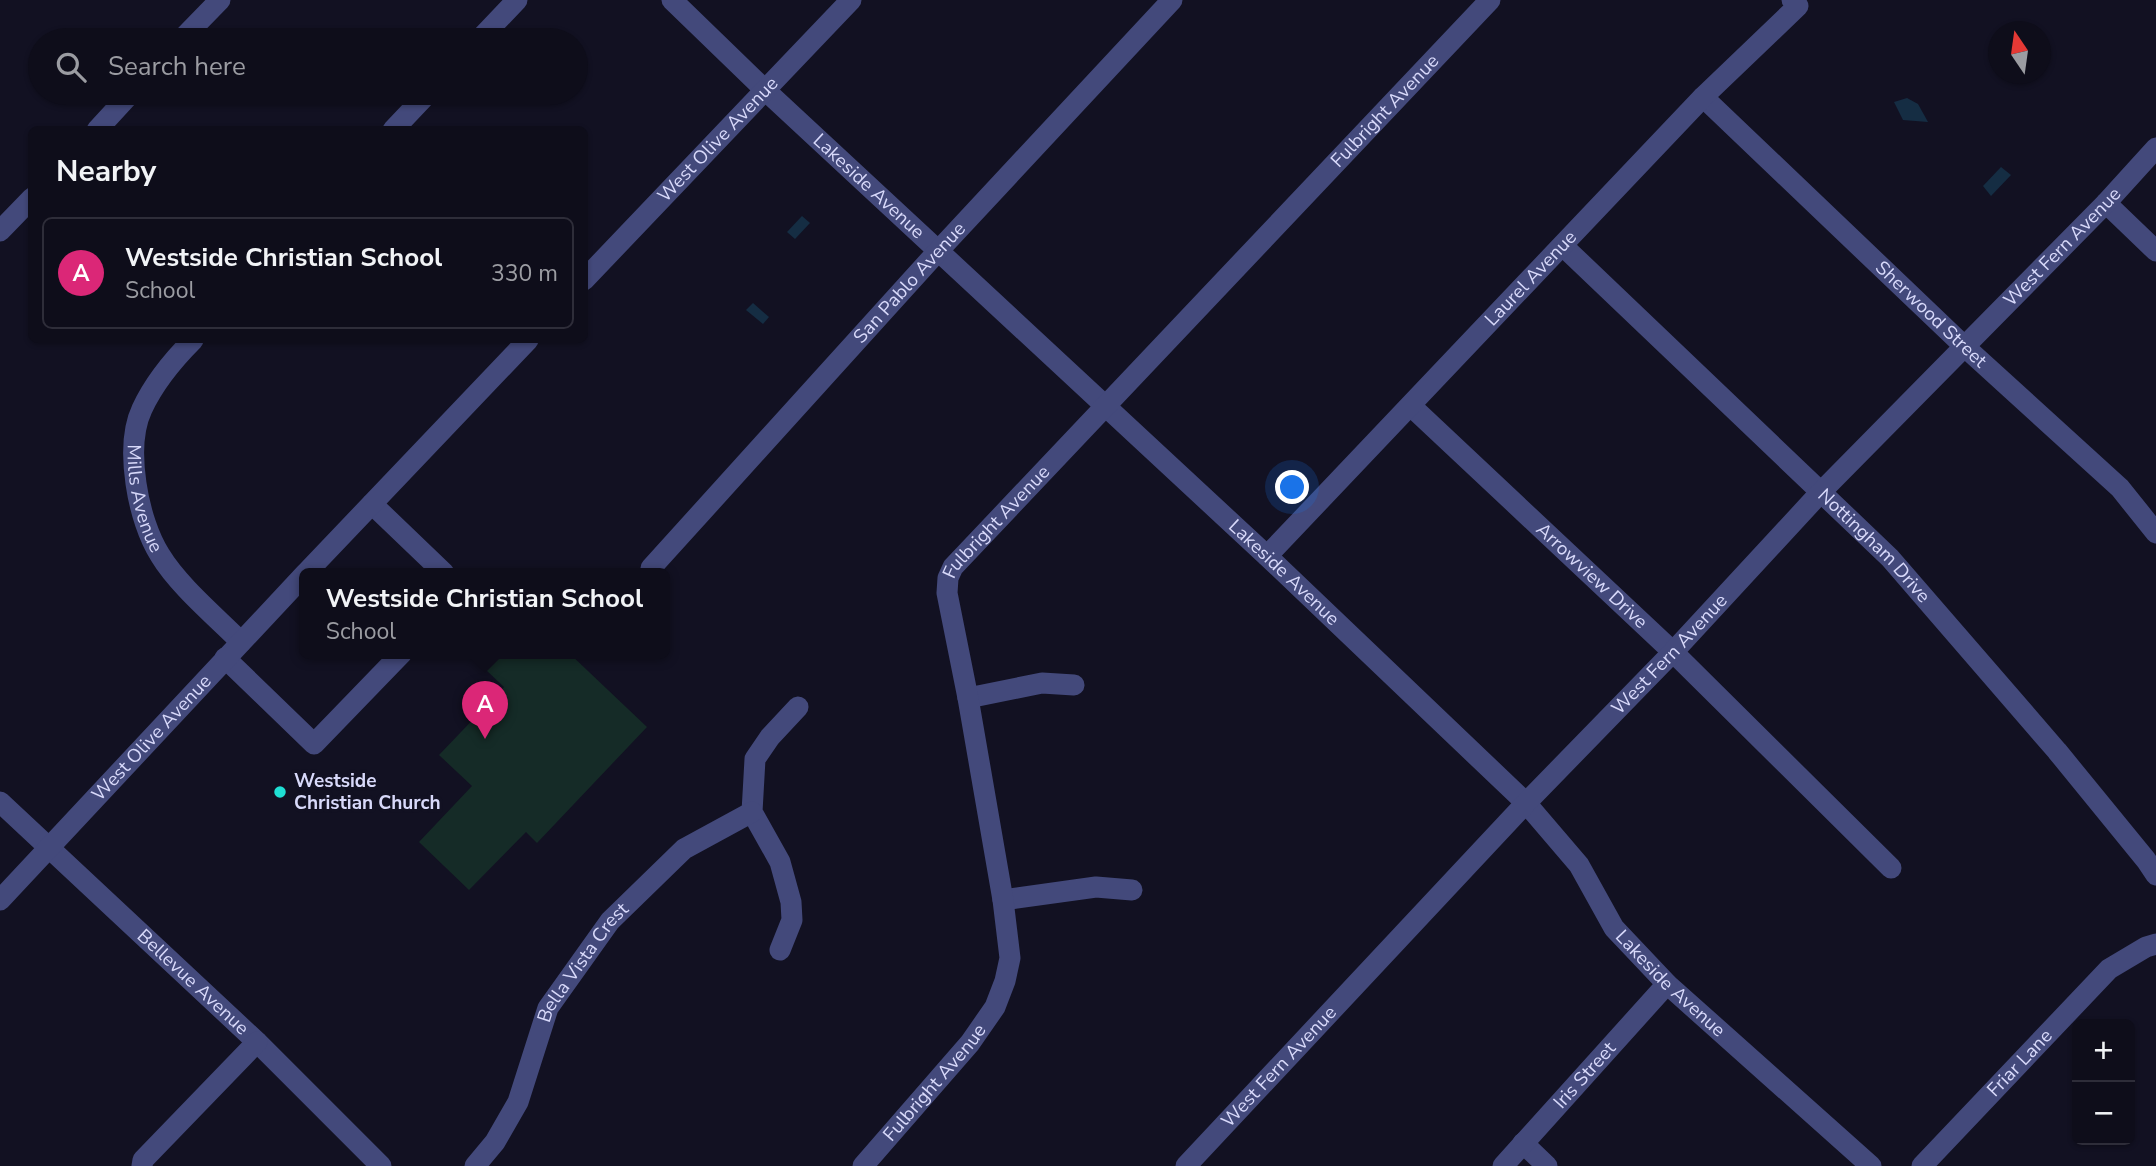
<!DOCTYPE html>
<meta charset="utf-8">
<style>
:root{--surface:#0e0d1a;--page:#171623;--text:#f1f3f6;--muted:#9b9ca2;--line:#2e2d39;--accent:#db2777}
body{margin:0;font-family:"Nunito Sans",sans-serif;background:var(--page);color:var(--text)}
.controls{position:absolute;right:21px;bottom:21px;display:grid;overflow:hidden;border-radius:10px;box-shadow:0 2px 5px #0004}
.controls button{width:63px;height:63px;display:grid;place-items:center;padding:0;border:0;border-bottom:2px solid var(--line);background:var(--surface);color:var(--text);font:35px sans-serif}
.compass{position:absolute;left:1988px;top:21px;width:63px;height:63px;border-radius:50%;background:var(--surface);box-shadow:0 2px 5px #0004;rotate:347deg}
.you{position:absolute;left:1293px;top:488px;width:24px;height:24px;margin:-18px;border:5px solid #fff;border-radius:50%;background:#1a73e8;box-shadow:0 0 0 10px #1a73e833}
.badge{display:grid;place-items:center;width:46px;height:46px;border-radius:50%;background:var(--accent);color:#fff;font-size:23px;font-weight:700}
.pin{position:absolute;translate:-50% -58px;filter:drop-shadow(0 2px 4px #0008)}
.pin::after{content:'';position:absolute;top:37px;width:24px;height:21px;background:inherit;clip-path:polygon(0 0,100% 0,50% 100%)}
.popup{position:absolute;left:299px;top:568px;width:371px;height:91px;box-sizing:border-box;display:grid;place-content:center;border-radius:10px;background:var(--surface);filter:drop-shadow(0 2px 5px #0005);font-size:23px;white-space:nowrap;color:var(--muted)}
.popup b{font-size:26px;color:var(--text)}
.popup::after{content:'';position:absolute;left:50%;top:100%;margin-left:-14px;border:14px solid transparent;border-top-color:var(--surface)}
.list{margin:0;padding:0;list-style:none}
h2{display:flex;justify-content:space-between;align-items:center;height:91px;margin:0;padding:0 28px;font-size:30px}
h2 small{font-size:23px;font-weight:400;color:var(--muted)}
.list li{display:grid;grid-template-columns:46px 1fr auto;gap:21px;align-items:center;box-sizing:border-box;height:112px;margin:0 14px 14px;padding:0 14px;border:2px solid var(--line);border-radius:10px}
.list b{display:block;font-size:26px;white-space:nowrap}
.list p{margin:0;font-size:23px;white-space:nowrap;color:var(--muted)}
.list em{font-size:23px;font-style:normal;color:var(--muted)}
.icon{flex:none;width:38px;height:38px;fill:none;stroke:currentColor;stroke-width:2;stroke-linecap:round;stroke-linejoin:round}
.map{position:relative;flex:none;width:2156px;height:1166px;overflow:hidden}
.search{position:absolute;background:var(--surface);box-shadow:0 2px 5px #0004;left:28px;top:28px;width:560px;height:77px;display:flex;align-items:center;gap:18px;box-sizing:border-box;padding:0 24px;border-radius:38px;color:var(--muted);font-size:26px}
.panel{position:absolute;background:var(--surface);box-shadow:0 2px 5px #0004;left:28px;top:126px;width:560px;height:217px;border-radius:10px}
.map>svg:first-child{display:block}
</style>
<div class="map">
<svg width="2156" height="1166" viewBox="0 0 2156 1166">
<rect width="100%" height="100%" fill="#121122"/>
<polygon fill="#152b27" points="468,653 569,653 647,727 537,843 526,832 469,890 419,842 472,786 439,755 504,687"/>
<g fill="#152d43">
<polygon points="1907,98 1918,104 1928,122 1903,120 1894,102"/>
<polygon points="2001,167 2011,175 1991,196 1983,186"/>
<polygon points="802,216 810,223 795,239 787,232"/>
<polygon points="753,303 769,317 763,324 746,310"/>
</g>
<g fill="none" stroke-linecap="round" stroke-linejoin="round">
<g stroke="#43497b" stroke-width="21">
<path id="s1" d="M672,0L765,90L1267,556L1526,803L1579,865L1614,928L1667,984L1871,1166"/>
<polyline points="181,40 220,0"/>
<polyline points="479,40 517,0"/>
<path id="s2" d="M1703,97L1965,347L2120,488L2156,533"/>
<polyline points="97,130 131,93"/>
<polyline points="393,130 428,93"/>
<polyline points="2106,203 2156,251"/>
<polyline points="0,231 32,198"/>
<path id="s3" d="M1563,246L1890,558L2057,751L2146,860L2156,875"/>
<path id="s4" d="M584,280L851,0"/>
<path id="s5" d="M193,340C173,360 154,383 142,409C124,447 138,521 160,555C178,585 215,616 241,642"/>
<path id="s6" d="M1411,406L1673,652L1891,868"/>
<polyline points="372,504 444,573"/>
<path id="s7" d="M1267,556L1703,97L1798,6L1792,0"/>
<path id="s8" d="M651,568L939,250L1172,0"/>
<polyline points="306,573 528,340"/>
<polyline points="225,658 314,744 402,653"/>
<polyline points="968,698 1042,683 1074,685"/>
<path id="s9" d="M0,802L257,1042L381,1166"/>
<path id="s10" d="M0,900L305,574"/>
<polyline points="1003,900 1096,887 1132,890"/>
<polyline points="780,950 792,920 791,902 780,862 752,812 755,759 770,737 798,707"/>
<polyline points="1523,1143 1547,1166"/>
<polyline points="142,1166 143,1160 257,1042"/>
<path id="s11" d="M475,1166L495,1142L518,1102L548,1008L610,921L684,849L752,812"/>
<path id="s12" d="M863,1166L970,1043L995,1007L1005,981L1010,958L1003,900L968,698L947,593L948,578L953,567L1490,0"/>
<path id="s13" d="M1186,1166L1526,803L1673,652L1820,493L2106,203L2156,148"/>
<path id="s14" d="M1503,1166L1667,984"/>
<path id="s15" d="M1922,1166L2109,969L2146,947L2156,944"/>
</g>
</g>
<circle fill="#1fdfd4" stroke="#121122" stroke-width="2.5" cx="280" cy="792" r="7"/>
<g text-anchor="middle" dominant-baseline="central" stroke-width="7" stroke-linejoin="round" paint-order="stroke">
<g font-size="19" fill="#d8d9fa" stroke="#121122">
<text stroke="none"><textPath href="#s12" startOffset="1284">Fulbright Avenue</textPath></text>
<text stroke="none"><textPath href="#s4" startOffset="194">West Olive Avenue</textPath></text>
<text stroke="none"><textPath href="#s1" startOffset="271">Lakeside Avenue</textPath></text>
<text stroke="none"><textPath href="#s13" startOffset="1270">West Fern Avenue</textPath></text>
<text stroke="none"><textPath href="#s7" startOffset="383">Laurel Avenue</textPath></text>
<text stroke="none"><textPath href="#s8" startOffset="385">San Pablo Avenue</textPath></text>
<text stroke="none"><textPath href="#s2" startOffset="315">Sherwood Street</textPath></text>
<text stroke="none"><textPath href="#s5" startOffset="178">Mills Avenue</textPath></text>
<text stroke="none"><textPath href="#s12" startOffset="718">Fulbright Avenue</textPath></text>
<text stroke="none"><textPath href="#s3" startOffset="432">Nottingham Drive</textPath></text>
<text stroke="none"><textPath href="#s1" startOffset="838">Lakeside Avenue</textPath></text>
<text stroke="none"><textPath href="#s6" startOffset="248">Arrowview Drive</textPath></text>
<text stroke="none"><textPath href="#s13" startOffset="704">West Fern Avenue</textPath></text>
<text stroke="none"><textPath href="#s10" startOffset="222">West Olive Avenue</textPath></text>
<text stroke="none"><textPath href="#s11" startOffset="233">Bella Vista Crest</textPath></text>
<text stroke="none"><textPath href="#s9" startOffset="264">Bellevue Avenue</textPath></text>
<text stroke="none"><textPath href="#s1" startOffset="1405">Lakeside Avenue</textPath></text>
<text stroke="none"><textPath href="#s15" startOffset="142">Friar Lane</textPath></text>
<text stroke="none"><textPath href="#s13" startOffset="136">West Fern Avenue</textPath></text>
<text stroke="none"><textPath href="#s14" startOffset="122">Iris Street</textPath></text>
<text stroke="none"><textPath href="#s12" startOffset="110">Fulbright Avenue</textPath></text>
</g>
<g font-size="19" font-weight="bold" fill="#d8d9fa" stroke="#121122" text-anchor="start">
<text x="294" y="781">Westside<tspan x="294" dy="22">Christian Church</tspan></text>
</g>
</g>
</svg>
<div class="controls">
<button>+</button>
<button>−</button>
</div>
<svg class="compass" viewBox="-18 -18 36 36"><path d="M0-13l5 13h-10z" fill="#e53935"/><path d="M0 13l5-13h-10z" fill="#9b9ca2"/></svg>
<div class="you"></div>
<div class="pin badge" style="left:485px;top:739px">A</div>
<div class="popup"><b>Westside Christian School</b>School</div>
<div class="search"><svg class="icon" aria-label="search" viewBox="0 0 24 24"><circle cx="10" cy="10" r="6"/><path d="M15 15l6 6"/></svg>Search here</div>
<section class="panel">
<h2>Nearby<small></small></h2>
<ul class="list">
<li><span class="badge">A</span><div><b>Westside Christian School</b><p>School</p></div><em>330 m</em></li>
</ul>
</section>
</div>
